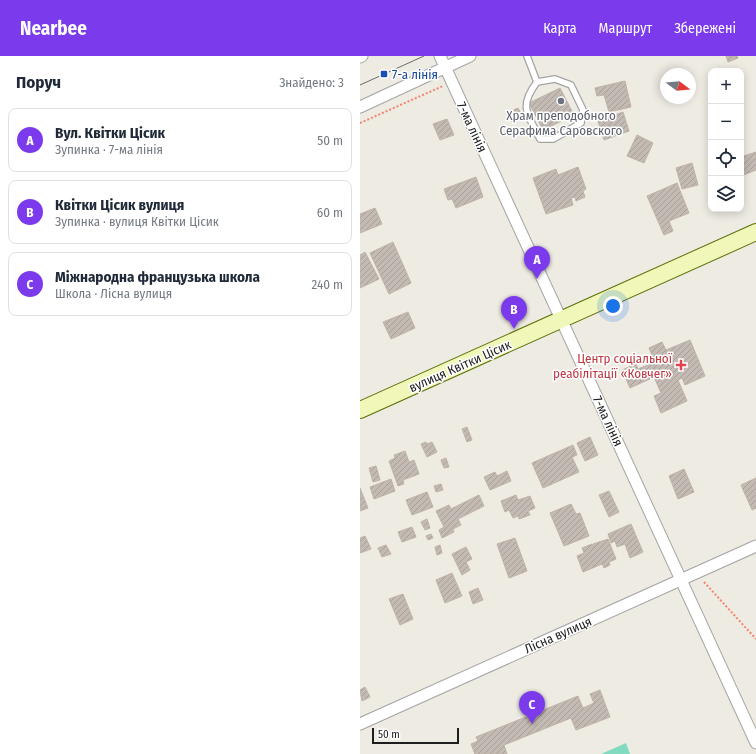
<!DOCTYPE html>
<html lang="uk">
<meta charset="utf-8">
<style>
:root{--surface:#fff;--page:#f6f6f7;--text:#1f2937;--muted:#747a83;--line:#e0e1e3;--accent:#7c3aed}
body{margin:0;font-family:"Fira Sans Condensed",sans-serif;background:var(--page);color:var(--text)}
.controls{position:absolute;right:12px;top:12px;display:grid;overflow:hidden;border-radius:8px;box-shadow:0 2px 10px #0003}
.controls button{width:36px;height:36px;display:grid;place-items:center;padding:0;border:0;border-bottom:1px solid var(--line);background:var(--surface);color:var(--text);font:20px sans-serif}
.compass{position:absolute;left:300px;top:12px;width:36px;height:36px;border-radius:50%;background:var(--surface);box-shadow:0 2px 10px #0003;rotate:106deg}
.scale{position:absolute;left:12px;bottom:10px;width:87px;box-sizing:border-box;padding-left:4px;border:2px solid #1d1d1d;border-top:0;font-size:11px;line-height:14px;white-space:nowrap;color:#1d1d1d;-webkit-text-stroke:3px #fff;paint-order:stroke}
.you{position:absolute;left:253px;top:250px;width:14px;height:14px;margin:-10px;border:3px solid #fff;border-radius:50%;background:#1a73e8;box-shadow:0 0 0 6px #1a73e833}
.badge{display:grid;place-items:center;width:26px;height:26px;border-radius:50%;background:var(--accent);color:#fff;font-size:13px;font-weight:700}
.pin{position:absolute;translate:-50% -33px;filter:drop-shadow(0 1px 2px #0008)}
.pin::after{content:'';position:absolute;top:21px;width:14px;height:12px;background:inherit;clip-path:polygon(0 0,100% 0,50% 100%)}
.list{margin:0;padding:0;list-style:none}
h2{display:flex;justify-content:space-between;align-items:center;height:52px;margin:0;padding:0 16px;font-size:17px}
h2 small{font-size:13px;font-weight:400;color:var(--muted)}
.list li{display:grid;grid-template-columns:26px 1fr auto;gap:12px;align-items:center;box-sizing:border-box;height:64px;margin:0 8px 8px;padding:0 8px;border:1px solid var(--line);border-radius:8px}
.list b{display:block;font-size:15px;white-space:nowrap}
.list p{margin:0;font-size:13px;white-space:nowrap;color:var(--muted)}
.list em{font-size:13px;font-style:normal;color:var(--muted)}
.icon{flex:none;width:22px;height:22px;fill:none;stroke:currentColor;stroke-width:2;stroke-linecap:round;stroke-linejoin:round}
.map{position:relative;flex:none;width:396px;height:698px;overflow:hidden}
header{display:flex;align-items:center;gap:24px;box-sizing:border-box;height:56px;padding:0 20px;background:var(--accent);color:#fff}
header strong{font-size:19px}
nav{display:flex;gap:22px;margin-inline-start:auto;font-size:14px}
main{display:flex}
aside{flex:1;background:var(--surface)}
.map>svg:first-child{display:block}
</style>
<header>
<strong>Nearbee</strong>
<nav><a>Карта</a><a>Маршрут</a><a>Збережені</a></nav>
</header>
<main>
<aside>
<h2>Поруч<small>Знайдено: 3</small></h2>
<ul class="list">
<li><span class="badge">A</span><div><b>Вул. Квітки Цісик</b><p>Зупинка · 7-ма лінія</p></div><em>50 m</em></li>
<li><span class="badge">B</span><div><b>Квітки Цісик вулиця</b><p>Зупинка · вулиця Квітки Цісик</p></div><em>60 m</em></li>
<li><span class="badge">C</span><div><b>Міжнародна французька школа</b><p>Школа · Лісна вулиця</p></div><em>240 m</em></li>
</ul>
</aside>
<div class="map">
<svg width="396" height="698" viewBox="0 0 396 698">
<defs>
<pattern id="building-hatch" width="6" height="6" patternUnits="userSpaceOnUse"><rect width="6" height="6" fill="#c2bab3"/><path d="M-1 1l2-2M0 6l6-6M5 7l2-2" fill="none" stroke="#a69f9a"/></pattern>
</defs>
<rect width="100%" height="100%" fill="#eeebe3"/>
<polygon fill="#83dbbf" points="266,687 270,698 241,698"/>
<g fill="url(#building-hatch)" stroke="#bfb3a6">
<polygon points="366,0 377,0 378,2 368,6"/>
<polygon points="265,25 271,51 249,56 244,39 237,40 235,32"/>
<polygon points="200,32 214,59 183,74 169,47"/>
<polygon points="158,52 163,61 152,66 147,57"/>
<polygon points="263,56 269,75 244,84 238,65"/>
<polygon points="87,63 94,79 80,84 73,68"/>
<polygon points="277,79 293,87 284,107 267,100"/>
<polygon points="396,96 396,114 381,120 381,101"/>
<polygon points="332,107 338,129 322,133 316,112"/>
<polygon points="218,111 226,133 223,135 225,141 216,145 215,141 211,142 213,149 186,158 173,122 196,113 198,119"/>
<polygon points="116,121 123,141 96,152 92,143 88,144 84,133"/>
<polygon points="317,127 329,157 309,165 313,175 304,179 287,140"/>
<polygon points="15,152 22,168 0,177 0,158"/>
<polygon points="33,186 51,227 29,238 10,197"/>
<polygon points="5,196 19,223 0,232 0,199"/>
<polygon points="48,256 55,272 31,283 23,266"/>
<polygon points="330,284 345,320 325,329 322,322 318,324 327,345 301,357 294,340 301,337 294,321 270,332 262,314 276,308 278,313 295,306 289,292 302,286 306,294"/>
<polygon points="107,371 112,384 107,386 102,373"/>
<polygon points="230,381 238,399 225,405 217,387"/>
<polygon points="66,386 67,388 72,386 77,396 67,401 61,388"/>
<polygon points="213,389 217,399 212,401 219,416 183,432 172,407"/>
<polygon points="45,395 49,406 54,404 59,418 43,424 44,428 38,430 29,405 35,402 34,399"/>
<polygon points="86,402 89,411 84,412 81,404"/>
<polygon points="16,410 20,424 13,426 9,412"/>
<polygon points="324,413 334,436 318,443 309,420"/>
<polygon points="147,415 151,425 130,434 124,421 135,416 137,420"/>
<polygon points="396,422 396,452 392,454 381,429"/>
<polygon points="31,423 35,435 14,443 10,431"/>
<polygon points="81,428 83,434 76,436 74,430"/>
<polygon points="0,432 8,452 0,455"/>
<polygon points="249,435 259,456 249,461 239,439"/>
<polygon points="67,436 73,451 52,459 46,444"/>
<polygon points="119,439 124,450 98,463 101,469 93,473 94,476 82,482 79,474 84,471 76,455 89,449 91,453"/>
<polygon points="156,439 158,444 170,440 175,452 168,455 170,459 159,463 158,460 153,462 149,454 145,456 141,445"/>
<polygon points="211,448 216,458 220,457 229,480 204,490 190,457"/>
<polygon points="67,463 70,472 65,474 61,466"/>
<polygon points="271,468 283,496 270,502 265,488 257,491 255,485 251,487 248,478"/>
<polygon points="52,471 56,481 42,486 38,476"/>
<polygon points="71,478 73,482 68,484 66,480"/>
<polygon points="5,480 11,493 0,497 0,482"/>
<polygon points="155,482 167,515 149,522 137,488"/>
<polygon points="248,483 256,503 249,506 250,509 244,512 242,508 223,516 217,500 224,497 222,492 232,488 233,493 233,488"/>
<polygon points="26,489 31,498 22,501 18,492"/>
<polygon points="80,489 82,497 77,499 75,491"/>
<polygon points="106,491 112,503 106,506 110,514 102,519 92,498"/>
<polygon points="92,517 102,540 85,547 76,524"/>
<polygon points="118,532 123,544 113,548 109,536"/>
<polygon points="43,538 53,563 40,569 29,543"/>
<polygon points="5,631 10,641 2,645 0,634"/>
<polygon points="240,634 250,661 216,674 211,662 144,689 147,698 115,698 111,688 118,685 116,681 218,640 223,652 234,647 230,638"/>
</g>
<g fill="none" stroke-linecap="round" stroke-linejoin="round">
<g stroke="#a4a4a4" stroke-width="8">
<g id="lane">
<polyline points="167,0 177,26"/>
<path d="M195,23L211,29L223,54L221,67L193,83H180C168,58 158,51 177,26Z"/>
</g>
</g>
<g stroke="#a4a4a4" stroke-width="13">
<g id="street">
<polyline points="80,0 396,687"/>
<polyline points="0,1 2,0"/>
<polyline points="0,51 110,0"/>
<polyline points="0,668 396,490"/>
</g>
</g>
<g stroke="#5d6f08" stroke-width="18">
<polyline id="secondary" points="0,354 396,176"/>
</g>
<g stroke="#f5846d" stroke-width="2" stroke-dasharray="2 2" stroke-linecap="butt">
<polyline points="0,67 83,30"/>
<polyline points="344,526 396,583"/>
</g>
<use href="#lane" stroke="#fff" stroke-width="5.5"/>
<use href="#street" stroke="#fff" stroke-width="11"/>
<use href="#secondary" stroke="#f0f7b8" stroke-width="16"/>
<polyline stroke="#6b6b6b" stroke-width="1" points="0,29 64,0"/>
</g>
<rect fill="#1a4fb4" stroke="#fff" stroke-width="1.5" x="20" y="14" width="8" height="8" rx="2"/>
<circle fill="#6b7280" stroke="#fff" stroke-width="1.5" cx="201" cy="45" r="4"/>
<path fill="#e0444e" stroke="#fff" stroke-width="1.5" d="M319 303h4v4h4v4h-4v4h-4v-4h-4v-4h4z"/>
<g text-anchor="middle" dominant-baseline="central" stroke-width="3" stroke-linejoin="round" paint-order="stroke">
<g font-size="13" fill="#164399" stroke="#fff" text-anchor="start">
<text x="32" y="18">7-а лінія</text>
</g>
<g font-size="13" fill="#5b616d" stroke="#fff">
<text x="201" y="59">Храм преподобного<tspan x="201" dy="15">Серафима Саровского</tspan></text>
</g>
<g font-size="13" fill="#1d1d1d" stroke="#fff">
<text transform="translate(112 71) rotate(65)">7-ма лінія</text>
<text transform="translate(100 310) rotate(-24)">вулиця Квітки Цісик</text>
<text transform="translate(248 365) rotate(65)">7-ма лінія</text>
<text transform="translate(198 579) rotate(-24)">Лісна вулиця</text>
</g>
<g font-size="13" fill="#be3a42" stroke="#fff" text-anchor="end">
<text x="312" y="302">Центр соціальної<tspan x="312" dy="15">реабілітації «Ковчег»</tspan></text>
</g>
</g>
</svg>
<div class="controls">
<button>+</button>
<button>−</button>
<button><svg class="icon" aria-label="locate" viewBox="0 0 24 24"><circle cx="12" cy="12" r="6"/><path d="M12 2v4M12 18v4M2 12h4M18 12h4"/></svg></button>
<button><svg class="icon" aria-label="layers" viewBox="0 0 24 24"><path d="M12 4l9 5-9 5-9-5zM3 14l9 5 9-5"/></svg></button>
</div>
<svg class="compass" viewBox="-18 -18 36 36"><path d="M0-13l5 13h-10z" fill="#e53935"/><path d="M0 13l5-13h-10z" fill="#747a83"/></svg>
<div class="scale">50 m</div>
<div class="you"></div>
<div class="pin badge" style="left:177px;top:223px">A</div>
<div class="pin badge" style="left:154px;top:273px">B</div>
<div class="pin badge" style="left:172px;top:668px">C</div>
</div>
</main>
